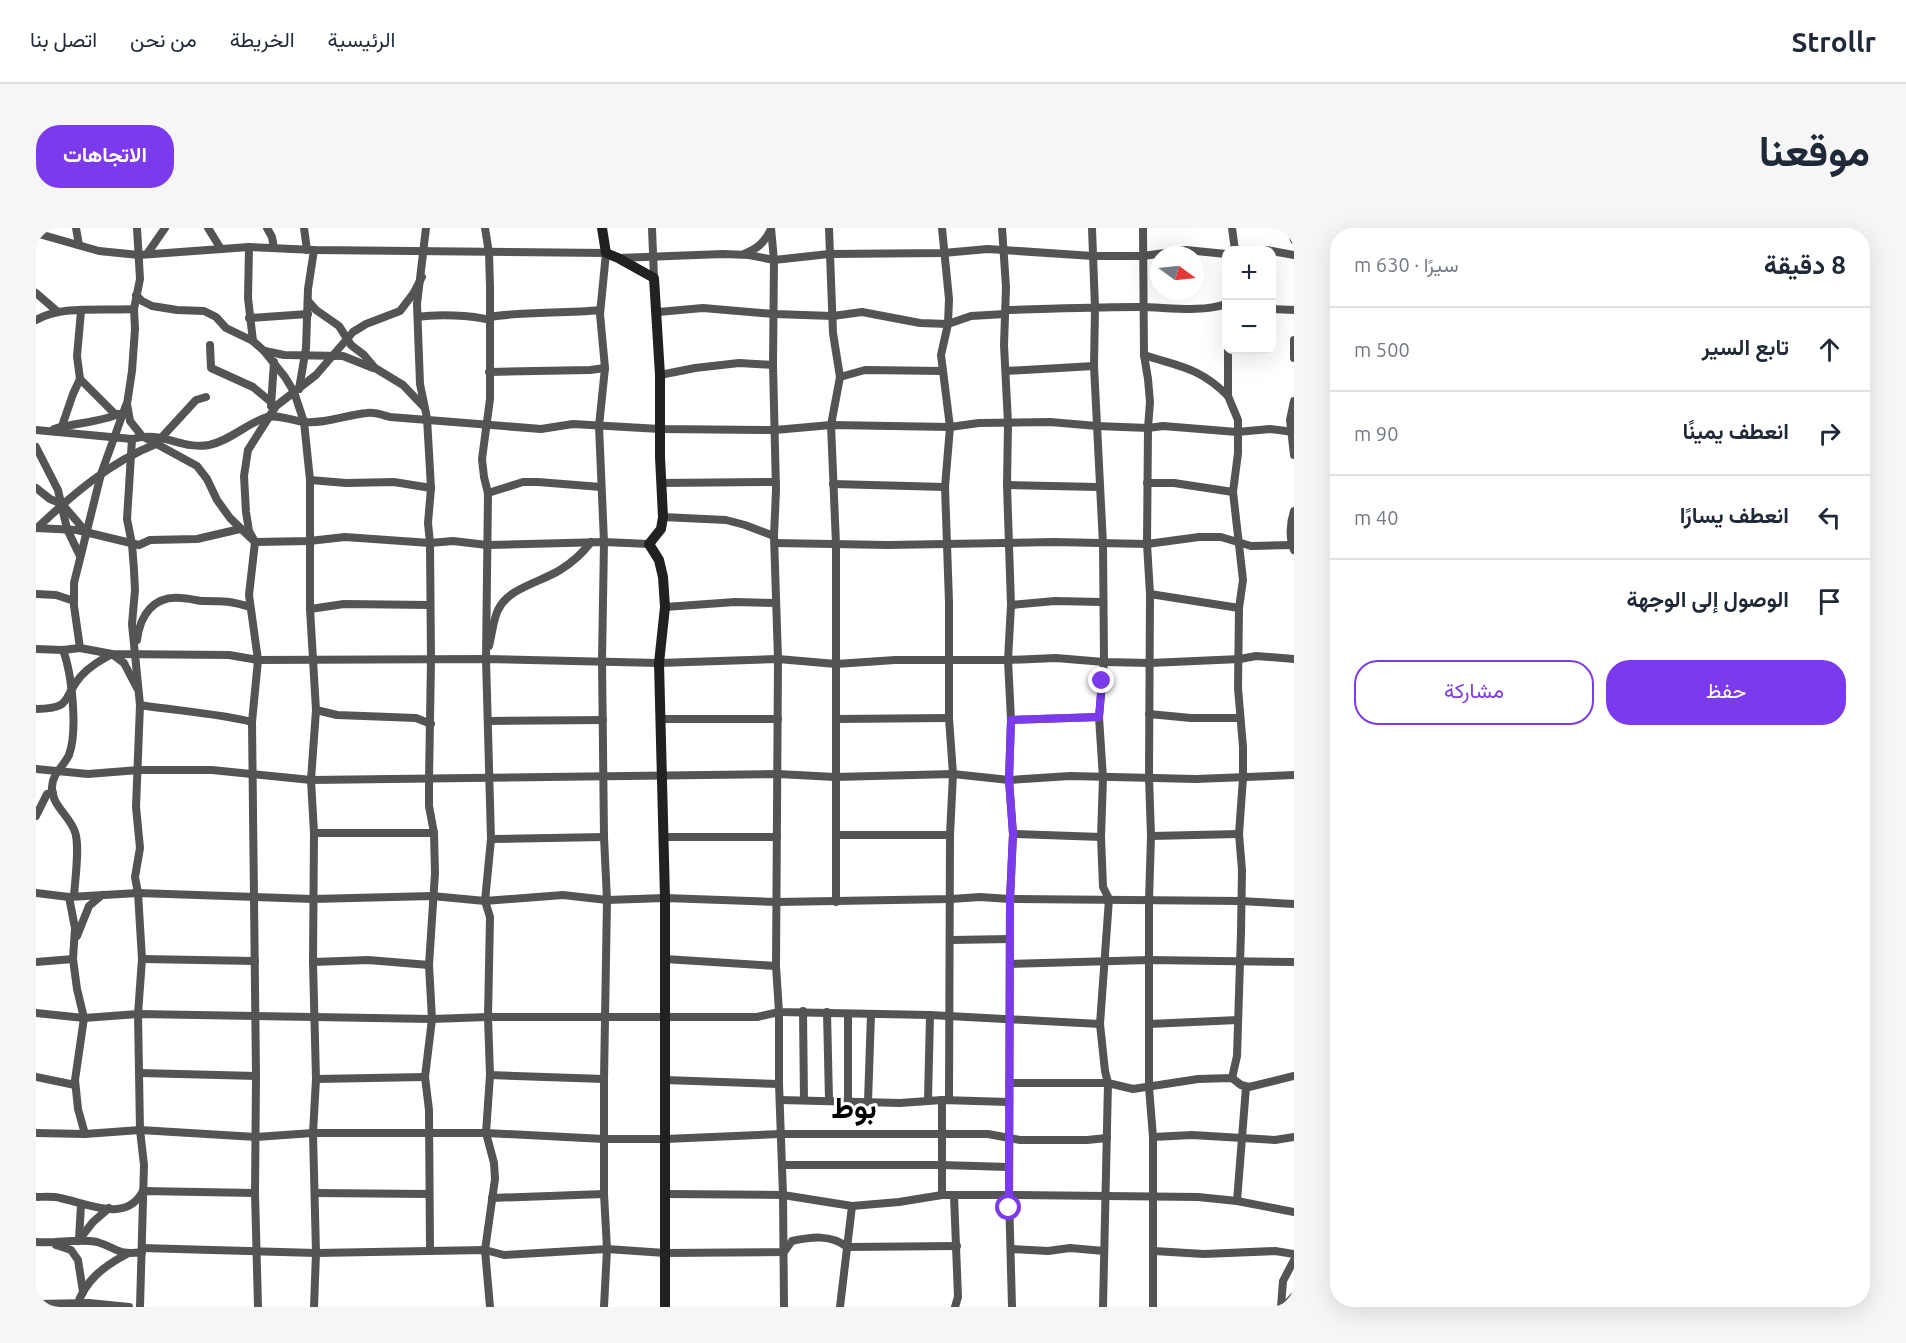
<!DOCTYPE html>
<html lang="ar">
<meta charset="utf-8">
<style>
:root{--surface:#fff;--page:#f6f6f7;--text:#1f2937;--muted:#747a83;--line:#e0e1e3;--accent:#7c3aed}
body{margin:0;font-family:Ubuntu,Vazirmatn,sans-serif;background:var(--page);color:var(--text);direction:rtl}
.controls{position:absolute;right:18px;top:18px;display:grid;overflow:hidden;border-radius:12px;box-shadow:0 6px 24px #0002}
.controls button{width:54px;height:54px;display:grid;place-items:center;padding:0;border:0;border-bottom:2px solid var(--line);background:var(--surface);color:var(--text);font:30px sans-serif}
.compass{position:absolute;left:1114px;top:18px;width:54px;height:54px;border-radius:50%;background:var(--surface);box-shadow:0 6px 24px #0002;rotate:105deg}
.stop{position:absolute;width:18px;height:18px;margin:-14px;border:4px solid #7c3aed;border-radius:50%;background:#fff}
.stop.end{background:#7c3aed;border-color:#fff;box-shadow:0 2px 6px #0008}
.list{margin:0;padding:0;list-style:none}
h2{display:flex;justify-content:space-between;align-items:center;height:78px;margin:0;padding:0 24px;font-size:26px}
h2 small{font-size:20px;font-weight:400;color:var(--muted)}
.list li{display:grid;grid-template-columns:39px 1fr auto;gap:18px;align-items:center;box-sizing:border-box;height:84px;padding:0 24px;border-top:2px solid var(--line)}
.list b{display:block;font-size:22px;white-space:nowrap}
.list em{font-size:20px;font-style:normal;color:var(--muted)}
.actions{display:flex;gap:12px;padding:18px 24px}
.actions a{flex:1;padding:14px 0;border:2px solid var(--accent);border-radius:24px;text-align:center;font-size:21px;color:var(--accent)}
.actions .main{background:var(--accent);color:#fff}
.icon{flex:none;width:33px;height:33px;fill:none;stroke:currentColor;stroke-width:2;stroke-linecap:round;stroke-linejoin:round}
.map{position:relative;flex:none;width:1258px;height:1079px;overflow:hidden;direction:ltr;border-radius:24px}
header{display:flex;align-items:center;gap:36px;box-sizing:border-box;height:84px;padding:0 30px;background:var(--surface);border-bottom:2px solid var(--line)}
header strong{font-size:28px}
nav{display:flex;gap:33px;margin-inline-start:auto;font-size:21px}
.intro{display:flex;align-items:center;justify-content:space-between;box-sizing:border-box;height:144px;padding:0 36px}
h1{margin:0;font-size:42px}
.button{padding:15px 27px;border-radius:24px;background:var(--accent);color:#fff;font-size:21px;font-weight:700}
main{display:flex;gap:36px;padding:0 36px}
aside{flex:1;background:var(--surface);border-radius:24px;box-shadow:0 6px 24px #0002}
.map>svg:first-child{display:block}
</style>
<header>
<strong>Strollr</strong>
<nav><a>الرئيسية</a><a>الخريطة</a><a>من نحن</a><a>اتصل بنا</a></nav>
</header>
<div class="intro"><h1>موقعنا</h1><a class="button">الاتجاهات</a></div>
<main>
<aside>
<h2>8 دقيقة<small>سيرًا · 630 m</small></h2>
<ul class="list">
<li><svg class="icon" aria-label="ahead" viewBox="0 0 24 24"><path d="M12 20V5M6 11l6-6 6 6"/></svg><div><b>تابع السير</b></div><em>500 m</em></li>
<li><svg class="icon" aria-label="right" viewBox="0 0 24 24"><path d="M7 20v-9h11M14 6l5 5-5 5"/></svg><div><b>انعطف يمينًا</b></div><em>90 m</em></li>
<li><svg class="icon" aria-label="left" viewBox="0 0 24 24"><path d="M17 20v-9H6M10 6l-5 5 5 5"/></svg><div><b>انعطف يسارًا</b></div><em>40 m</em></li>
<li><svg class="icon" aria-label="arrive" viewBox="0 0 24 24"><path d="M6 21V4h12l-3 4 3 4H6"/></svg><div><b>الوصول إلى الوجهة</b></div></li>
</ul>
<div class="actions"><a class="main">حفظ</a><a>مشاركة</a></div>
</aside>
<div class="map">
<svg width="1258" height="1079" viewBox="0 0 1258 1079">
<rect width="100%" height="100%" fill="#fff"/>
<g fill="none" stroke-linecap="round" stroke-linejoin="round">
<g stroke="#545454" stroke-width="8">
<polyline points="40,0 43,17"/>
<polyline points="101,0 104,51 98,81 99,101 96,143 91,176 94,193 106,208 161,238 171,251 181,272 194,290 219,314 273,313 309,309 394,315 417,313 451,317 568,314 613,316"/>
<polyline points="172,0 185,21"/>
<polyline points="231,0 236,9 238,20"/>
<polyline points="268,0 271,22"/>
<polyline points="390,0 381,76 384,156 391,190 395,260 392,295 394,315 395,432 393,552 393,578 398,605 399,645 393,737 396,791 389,849 393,882 394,1021"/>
<polyline points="449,0 453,25 454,58 454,171 446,231 448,249 452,265 450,431 455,611 449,673 454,689 452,789 454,847 450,905 458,935 459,951 449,1022 454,1079"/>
<polyline points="616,0 618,50"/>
<polyline points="735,0 738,32 737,137 740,262 738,308 742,431 740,738 743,784 894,787 1064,796"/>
<polyline points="793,0 797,105 804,149 795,197 800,316 800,674"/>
<polyline points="906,0 913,71 912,96 905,127 914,199 909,259 913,374 913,490 917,546 914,607 913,872"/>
<polyline points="966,0 970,59 968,117 972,195 971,257 975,377 972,432 975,492 973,552 977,606 974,671 1204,673 1258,676"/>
<polyline points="1056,0 1059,80 1058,138 1067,316 1068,434 1063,489 1067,550 1065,609 1067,659 1073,671 1064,796 1069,843 1072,855 1067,1079"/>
<polyline points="1107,0 1108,127 1112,151 1114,174 1112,200 1111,316 1114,366 1113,549 1115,608 1113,673 1113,859 1117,909 1117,1079"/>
<polyline points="1196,0 1199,22"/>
<polyline points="1255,0 1258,12"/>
<polyline points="0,5 63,23 103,27 213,19 278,22 570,25 564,86 569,140 563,198 568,314 566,432 568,609 571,672 568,851 568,966 571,1021 568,1079"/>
<polyline points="213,19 212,70 217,113"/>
<polyline points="1213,22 1232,22"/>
<polyline points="1236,23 1258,27"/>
<polyline points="111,26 129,0"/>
<path d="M708,26C721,21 728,15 734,3"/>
<polyline points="582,30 687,26 713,27 738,32 793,26 907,25 952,21 1057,28 1107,28 1150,22 1190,26"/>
<polyline points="0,65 22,84"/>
<polyline points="100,67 106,73 116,78 141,82 168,83 180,89 190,100 217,113 228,123 249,149 258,164 268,194 274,252 274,381 280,482 275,552 278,605 277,734 280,851 277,905 280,1025 278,1079"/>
<polyline points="272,73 280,82 303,98 315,117 328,127 339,140 367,157 388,179"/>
<polyline points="1236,81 1258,82"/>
<path d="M970,82C1014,81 1059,79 1103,79C1130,79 1165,85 1190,76"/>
<polyline points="45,83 41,128 44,151 80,187"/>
<polyline points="622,84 667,80 738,86 797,88 826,84 884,95 912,96 935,88 969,86"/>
<path d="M382,89C401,86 435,87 454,92"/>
<path d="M454,89C490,83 527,86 564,82"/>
<polyline points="213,90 272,86"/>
<path d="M0,92C26,77 68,83 98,81"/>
<polyline points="1258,112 1258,130"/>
<polyline points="174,117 175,140 217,159 235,174"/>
<polyline points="1192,122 1192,168 1202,192 1202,225 1197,264 1207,352 1203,380 1202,460 1207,519 1207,550 1203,606 1206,642 1205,704 1201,828 1196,850"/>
<polyline points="229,123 248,127 307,128 337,140"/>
<path d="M1108,127C1144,139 1163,139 1192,168"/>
<polyline points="970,143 1058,138"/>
<polyline points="453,144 554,142 569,140"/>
<polyline points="624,147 659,140 703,135 737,137"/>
<polyline points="804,149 829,142 906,143"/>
<polyline points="263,161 270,120 272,61 278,22"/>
<polyline points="1258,173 1254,192 1258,227"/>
<polyline points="235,178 238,134"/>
<polyline points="26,198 37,166 44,151"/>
<path d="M18,201C37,195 66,194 82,186"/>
<path d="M0,202L96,211C125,202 146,222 173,217C194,213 211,195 231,189C243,186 256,193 268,194C289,196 310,187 331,185C339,184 347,187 354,189L505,201L537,196L624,201L739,202L795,197L914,199L943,195L1014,194L1061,198L1112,200L1127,198L1201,204L1234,201L1258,204"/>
<polyline points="126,209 160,172 170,169"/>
<polyline points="96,211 91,291 96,316 98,342 99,362 96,396 104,477 100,579 104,620 99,649 102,665 106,731 102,786 104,902 108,937 104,1079"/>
<polyline points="0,219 22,262 31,301 44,328"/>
<polyline points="274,252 310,255 358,254 395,260"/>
<polyline points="625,255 740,254"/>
<polyline points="1111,255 1138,255 1197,264"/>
<polyline points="797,256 909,259"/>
<polyline points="971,257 1062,259"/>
<polyline points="0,260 14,271 26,276 51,305"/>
<polyline points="452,265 487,254 502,254 565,259"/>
<path d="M1258,283C1254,295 1253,311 1258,322"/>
<polyline points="627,289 690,292 709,297 738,308"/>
<polyline points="0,300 41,302 103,317 114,312 161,311 204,301"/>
<path d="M1,300C36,267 74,234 120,216"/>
<polyline points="739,315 852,317 1018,314 1111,316 1163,309 1185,309 1215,318 1258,317"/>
<polyline points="0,366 20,367 38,373"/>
<polyline points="1114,366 1203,380"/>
<polyline points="975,377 1019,373 1066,374"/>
<polyline points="629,379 699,374 739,375"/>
<polyline points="274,381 308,376 394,377"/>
<path d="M101,412C104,387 118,367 145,370C153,370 161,373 168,373C188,373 195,373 214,379"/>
<path d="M453,418C456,407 457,392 462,382C472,360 505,354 524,342C537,334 546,326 555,314"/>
<polyline points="44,420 38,378 38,355 65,246 90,177"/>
<polyline points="0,421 27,422 44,420 76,426 193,427 222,432 450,431 623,435 742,431 800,436 859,432 972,432 1020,430 1068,434 1114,435 1204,431 1220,428 1258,431"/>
<path d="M27,422C36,446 42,503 33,527C28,538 16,546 16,559C15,577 34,588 39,604C44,618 39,652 38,668"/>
<path d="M104,477C142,483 180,485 216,494"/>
<path d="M0,481C38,480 25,471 45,448C54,438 65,432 76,426L88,435L101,460"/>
<polyline points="280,482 301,487 380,490 395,496"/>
<polyline points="1113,486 1155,490 1204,490"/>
<polyline points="625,491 742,491"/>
<polyline points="800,491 913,490"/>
<polyline points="975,492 1063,489"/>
<polyline points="453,493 567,492"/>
<polyline points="0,541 52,546 103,542 176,542 275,552 742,546 799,549 917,546 973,552 1034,548 1160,551 1258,547"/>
<polyline points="0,588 11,566 17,565"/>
<polyline points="278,605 398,605"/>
<polyline points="977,606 1065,609"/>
<polyline points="801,607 914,607"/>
<polyline points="1115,608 1203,606"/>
<polyline points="628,609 741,609"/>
<polyline points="455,611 568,609"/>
<polyline points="0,665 33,669 102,665 277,671 396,668 449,673 527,667 571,672 629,670 741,674 915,671 944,669 974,671 973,967 906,967 863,974 816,978 747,967 748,1079"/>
<polyline points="33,669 39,700 37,731 41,761 48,790 39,852 42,881 49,906"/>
<polyline points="41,708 53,678 66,667"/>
<polyline points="915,712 974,711"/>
<polyline points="106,731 219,733"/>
<polyline points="629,731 740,738"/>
<polyline points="0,734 37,731"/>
<polyline points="277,734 332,732 393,737"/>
<polyline points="974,736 1113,732 1258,734"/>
<polyline points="767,783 768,872"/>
<polyline points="791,784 793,872"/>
<polyline points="0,785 48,790 102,786 396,791 452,789 721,789 743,784 743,856 747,967 629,966"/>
<polyline points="1113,796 1202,792"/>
<polyline points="104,845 220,848"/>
<polyline points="454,847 568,851"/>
<polyline points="0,849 39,857"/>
<polyline points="280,851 389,849"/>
<polyline points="629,852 743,856"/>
<polyline points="973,855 1072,855 1097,861 1162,851 1196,850 1205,857 1213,859 1258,848"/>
<polyline points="744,872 864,875 906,872 973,874"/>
<polyline points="892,872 894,787"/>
<polyline points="812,873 812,786"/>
<polyline points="832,874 835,786"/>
<polyline points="0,905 49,906 104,902 220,909 277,905 450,905 568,911 629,911 745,906 952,906 984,912 1051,912 1071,910"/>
<polyline points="1117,909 1156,907 1239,912 1258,909"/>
<polyline points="746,937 905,937 973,939"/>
<polyline points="280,965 393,966"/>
<polyline points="906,967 906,872"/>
<polyline points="918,967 922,1069 919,1079"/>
<path d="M0,969C8,969 17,968 24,970C51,975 90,996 107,963L219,965"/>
<polyline points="456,970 568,966"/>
<polyline points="1201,973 1210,859"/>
<polyline points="43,1011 45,977"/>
<polyline points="42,1013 57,994 73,980"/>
<path d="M0,1014C20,1016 42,1010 61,1014C82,1020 81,1028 106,1024"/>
<polyline points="20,1017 35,1022 42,1032 47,1064"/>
<path d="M106,1020L280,1025L449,1022L468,1027L571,1021L629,1025L748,1024L756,1013C775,1009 795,1006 811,1019L921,1018"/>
<polyline points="975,1021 1012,1023 1034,1020 1068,1023"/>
<polyline points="1118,1023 1168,1026 1239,1023 1258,1026"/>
<polyline points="0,1076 53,1075 93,1079"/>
<path d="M41,1078C49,1052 68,1038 91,1026"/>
<polyline points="222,1079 219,965 220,848 216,494 222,432 213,367 219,314 213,303 210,284 208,248 212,222 240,178 280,147 317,104 330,96 364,83 377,66 386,49"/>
<polyline points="804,1079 816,978"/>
<polyline points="976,1079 973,967 1162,969 1201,973 1258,984"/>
<polyline points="1245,1079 1247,1053 1258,1032"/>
<polyline points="1248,1079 1258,1068"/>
</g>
<polyline stroke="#212121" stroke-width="10" points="566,0 570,25 582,30 618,50 624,147 624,229 627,289 625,301 613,316 623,332 627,349 629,379 623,435 629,670 629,1079"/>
</g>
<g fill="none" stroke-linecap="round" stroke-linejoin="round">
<polyline stroke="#7c3aed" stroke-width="8" points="973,980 974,671 977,606 973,552 975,492 1063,489 1066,453"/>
</g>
<g text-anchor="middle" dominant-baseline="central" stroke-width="6" stroke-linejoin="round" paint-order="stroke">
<g font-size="30" font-weight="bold" fill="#000" stroke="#fff">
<text x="818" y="879">بوط</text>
</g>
</g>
</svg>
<div class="controls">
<button>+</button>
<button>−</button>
</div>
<svg class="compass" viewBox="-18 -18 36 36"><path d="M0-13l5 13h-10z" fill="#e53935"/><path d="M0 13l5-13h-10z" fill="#747a83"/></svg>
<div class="stop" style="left:973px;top:980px"></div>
<div class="stop end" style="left:1066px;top:453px"></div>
</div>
</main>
